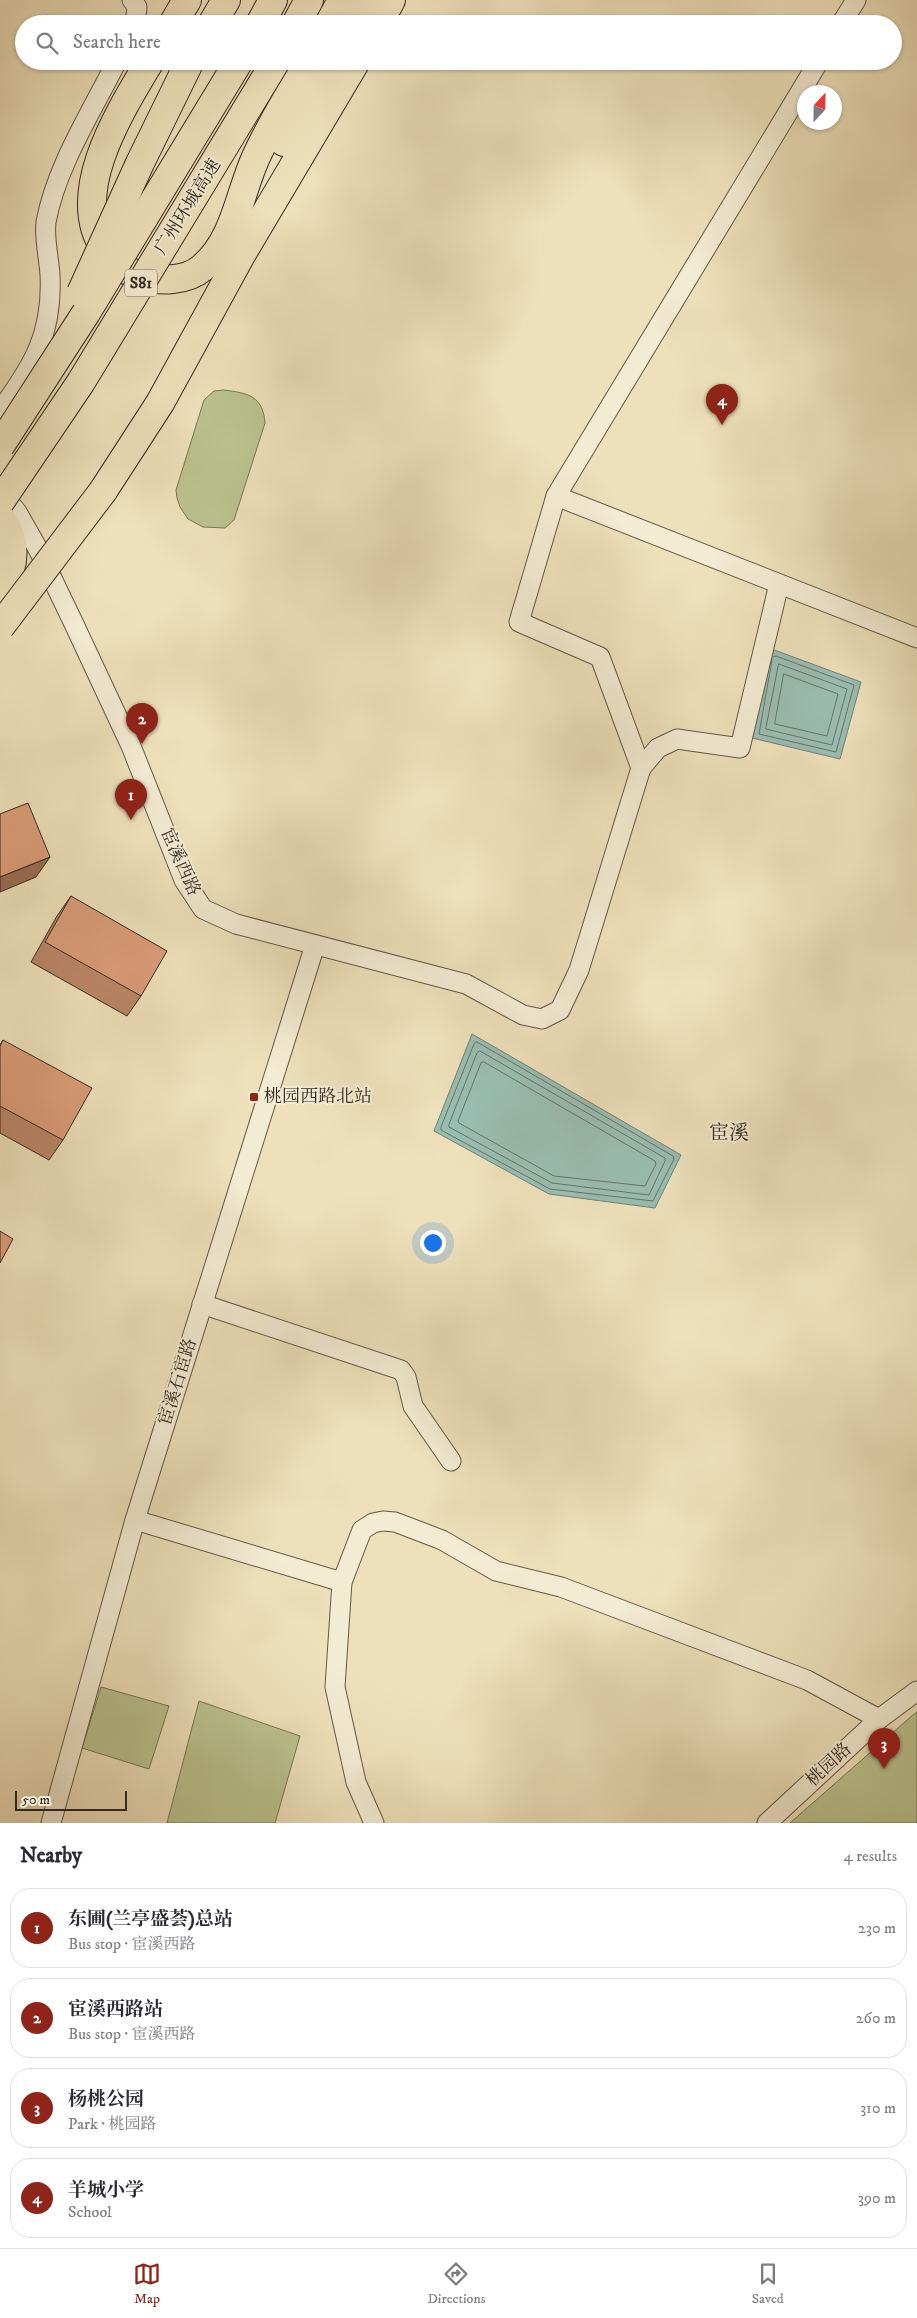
<!DOCTYPE html>
<meta charset="utf-8">
<style>
:root{--surface:#fff;--page:#f7f7f7;--text:#2b2b33;--muted:#7c7c81;--line:#e1e1e2;--accent:#8f2418}
body{margin:0;font-family:"IM FELL DW Pica","Noto Serif SC",serif;background:var(--page);color:var(--text)}
.compass{position:absolute;left:797px;top:85px;width:45px;height:45px;border-radius:50%;background:var(--surface);box-shadow:0 1px 4px #0004;rotate:22deg}
.scale{position:absolute;left:15px;bottom:12px;width:112px;box-sizing:border-box;padding-left:5px;border:2px solid #342a21;border-top:0;font-size:14px;line-height:18px;white-space:nowrap;color:#342a21;-webkit-text-stroke:4px #f3ebd2;paint-order:stroke}
.you{position:absolute;left:432px;top:1242px;width:18px;height:18px;margin:-12px;border:4px solid #fff;border-radius:50%;background:#1a73e8;box-shadow:0 0 0 8px #1a73e833}
.badge{display:grid;place-items:center;width:32px;height:32px;border-radius:50%;background:var(--accent);color:#fff;font-size:16px;font-weight:700}
.pin{position:absolute;translate:-50% -41px;filter:drop-shadow(0 1px 2px #0008)}
.pin::after{content:'';position:absolute;top:26px;width:18px;height:15px;background:inherit;clip-path:polygon(0 0,100% 0,50% 100%)}
.list{margin:0;padding:0;list-style:none}
h2{display:flex;justify-content:space-between;align-items:center;height:65px;margin:0;padding:0 20px;font-size:21px}
h2 small{font-size:16px;font-weight:400;color:var(--muted)}
.list li{display:grid;grid-template-columns:32px 1fr auto;gap:15px;align-items:center;box-sizing:border-box;height:80px;margin:0 10px 10px;padding:0 10px;border:1px solid var(--line);border-radius:20px}
.list b{display:block;font-size:19px;white-space:nowrap}
.list p{margin:0;font-size:16px;white-space:nowrap;color:var(--muted)}
.list em{font-size:16px;font-style:normal;color:var(--muted)}
.icon{flex:none;width:28px;height:28px;fill:none;stroke:currentColor;stroke-width:2;stroke-linecap:round;stroke-linejoin:round}
.map{position:relative;flex:none;width:917px;height:1823px;overflow:hidden}
.search{position:absolute;background:var(--surface);box-shadow:0 1px 4px #0004;left:15px;right:15px;top:15px;height:55px;display:flex;align-items:center;gap:12px;box-sizing:border-box;padding:0 18px;border-radius:28px;color:var(--muted);font-size:19px}
.sheet{height:425px;background:var(--surface)}
nav{display:flex;justify-content:space-around;align-items:center;box-sizing:border-box;height:70px;border-top:1px solid var(--line);background:var(--surface);font-size:14px;color:var(--muted)}
nav a{display:grid;justify-items:center;gap:2px}
nav .on{color:var(--accent)}
.map>svg:first-child{display:block}
</style>
<div class="map">
<svg width="917" height="1823" viewBox="0 0 917 1823">
<rect width="100%" height="100%" fill="#ede0ba"/>
<filter id="stains"><feTurbulence type="fractalNoise" baseFrequency=".004" numOctaves="4"/><feColorMatrix values="0 0 0 0 .2 0 0 0 0 .09 0 0 0 0 .02 0 0 0 .5 -.17"/></filter>
<radialGradient id="worn" r=".72"><stop offset=".6" stop-color="#630" stop-opacity="0"/><stop offset="1" stop-color="#630" stop-opacity=".3"/></radialGradient>
<g fill="#bac28f" stroke="#777658">
<path d="M224,390C248,393 263,396 265,423L234,520L225,528L203,527L188,519L180,507L177,498L176,490L204,400L214,391Z"/>
<polygon points="101,1687 169,1706 149,1769 82,1748"/>
<polygon points="199,1701 300,1736 275,1823 167,1823"/>
<polygon points="917,1712 917,1823 790,1823 914,1714"/>
</g>
<g fill="#99bdb1" stroke="#718277">
<polygon points="769,648 861,682 840,759 752,738"/>
<polygon points="472,1034 681,1155 655,1208 549,1194 434,1131"/>
</g>
<g fill="none" stroke-linecap="round" stroke-linejoin="round">
<g stroke="#667469" stroke-width="1">
<polyline points="772,660 759,734 836,752 854,685 776,656 773,657"/>
<polygon points="779,664 847,689 832,745 766,729"/>
<polygon points="784,674 838,694 827,736 775,724"/>
<polygon points="477,1042 673,1156 674,1159 653,1201 550,1189 441,1130 441,1127 474,1044"/>
<polygon points="480,1051 665,1158 665,1161 649,1195 552,1183 449,1127 449,1124 477,1053"/>
<polygon points="484,1062 655,1161 656,1164 645,1186 554,1176 459,1123 458,1121 481,1063"/>
</g>
<g stroke="#625847" stroke-width="21">
<g id="minor">
<polyline points="132,0 137,7 135,24"/>
<polyline points="841,24 856,0"/>
<path d="M0,411C33,366 53,334 50,275C49,258 44,239 46,222C56,167 92,111 117,61"/>
<polyline points="0,492 17,512 38,549 74,624 131,746 184,880 203,909 236,924 466,984 523,1015 542,1019 560,1010 579,970 641,768 600,657 519,622 556,496 819,61"/>
<polyline points="556,496 917,638"/>
<polyline points="641,768 658,748 677,739 740,748 779,584"/>
<polyline points="202,1304 401,1370 406,1377 413,1406 451,1461"/>
<polyline points="135,1520 342,1582"/>
<polyline points="51,1823 135,1520 315,945"/>
<polyline points="374,1823 356,1782 335,1687 342,1582 362,1530 373,1523 383,1521 395,1522 442,1540 496,1571 561,1587 807,1680 879,1719"/>
<polyline points="767,1823 879,1719 917,1691"/>
</g>
</g>
<g stroke="#342a21" stroke-width="30">
<g id="highway">
<polyline points="173,24 187,0"/>
<polyline points="212,24 226,0"/>
<polyline points="260,24 273,0"/>
<polyline points="296,24 309,0"/>
<polyline points="329,24 342,0"/>
<polyline points="353,24 366,0"/>
<polyline points="378,24 391,0"/>
<path d="M150,61C121,110 67,193 105,249C114,262 126,272 141,276C159,282 187,281 202,268C235,241 239,194 256,157C271,124 291,93 308,61"/>
<polyline points="284,142 332,61"/>
<polyline points="103,491 160,403 241,255 356,61"/>
<path d="M0,516C18,542 16,566 0,592"/>
</g>
</g>
<use href="#minor" stroke="#f3ebd2" stroke-width="19"/>
<use href="#highway" stroke="#ede0ba" stroke-width="28"/>
<g stroke="#342a21" stroke-width="30" stroke-linecap="butt">
<g id="highway-bridge">
<polyline points="81,293 140,163 190,61"/>
<polyline points="0,446 86,313 239,61"/>
<polyline points="0,502 81,382 276,61"/>
<polyline points="0,627 103,491"/>
</g>
</g>
<use href="#highway-bridge" stroke="#ede0ba" stroke-width="28"/>
</g>
<g fill="#bb8667" stroke="#342a21">
<polygon points="71,896 141,996 127,1016 31,962 57,916"/>
<polygon points="3,1040 63,1140 49,1160 0,1133 0,1045"/>
</g>
<polygon fill="#986d54" stroke="#342a21" points="50,857 36,877 0,892 0,877"/>
<g fill="#d99c78" stroke="#342a21">
<polygon points="28,803 50,857 0,877 0,814"/>
<polygon points="71,896 167,951 141,996 45,942"/>
<polygon points="3,1040 92,1088 63,1140 0,1106 0,1046"/>
<polygon points="0,1231 13,1239 0,1263"/>
</g>
<rect fill="#8f2418" stroke="#f3ebd2" stroke-width="2" x="249" y="1092" width="10" height="10" rx="2.5"/>
<g text-anchor="middle" dominant-baseline="central" stroke-width="4" stroke-linejoin="round" paint-order="stroke">
<rect fill="#f3ebd2" stroke="#6d6456" stroke-width="1" x="125" y="269.5" width="32" height="27" rx="4"/>
<g font-size="16" font-weight="bold" fill="#342a21">
<text x="141" y="283">S81</text>
</g>
<g font-size="18" fill="#342a21" stroke="#f3ebd2">
<text transform="translate(188 207) rotate(-58)">广州环城高速</text>
<text transform="translate(180 862) rotate(66)">宦溪西路</text>
<text transform="translate(178 1382) rotate(-73)">宦溪石宦路</text>
<text transform="translate(829 1765) rotate(-43)">桃园路</text>
</g>
<g font-size="18" fill="#342a21" stroke="#f3ebd2" text-anchor="start">
<text x="264" y="1097">桃园西路北站</text>
</g>
<g font-size="20" fill="#342a21" stroke="#f3ebd2">
<text x="729" y="1133">宦溪</text>
</g>
</g>
<rect width="100%" height="100%" filter="url(#stains)"/>
<rect width="100%" height="100%" fill="url(#worn)"/>
</svg>
<svg class="compass" viewBox="-18 -18 36 36"><path d="M0-13l5 13h-10z" fill="#e53935"/><path d="M0 13l5-13h-10z" fill="#7c7c81"/></svg>
<div class="scale">50 m</div>
<div class="you"></div>
<div class="pin badge" style="left:131px;top:820px">1</div>
<div class="pin badge" style="left:142px;top:744px">2</div>
<div class="pin badge" style="left:884px;top:1769px">3</div>
<div class="pin badge" style="left:722px;top:425px">4</div>
<div class="search"><svg class="icon" aria-label="search" viewBox="0 0 24 24"><circle cx="10" cy="10" r="6"/><path d="M15 15l6 6"/></svg>Search here</div>
</div>
<section class="sheet">
<h2>Nearby<small>4 results</small></h2>
<ul class="list">
<li><span class="badge">1</span><div><b>东圃(兰亭盛荟)总站</b><p>Bus stop · 宦溪西路</p></div><em>230 m</em></li>
<li><span class="badge">2</span><div><b>宦溪西路站</b><p>Bus stop · 宦溪西路</p></div><em>260 m</em></li>
<li><span class="badge">3</span><div><b>杨桃公园</b><p>Park · 桃园路</p></div><em>310 m</em></li>
<li><span class="badge">4</span><div><b>羊城小学</b><p>School</p></div><em>390 m</em></li>
</ul>
</section>
<nav>
<a class="on"><svg class="icon" aria-label="map" viewBox="0 0 24 24"><path d="M3 6l6-2 6 2 6-2v14l-6 2-6-2-6 2zM9 4v14M15 6v14"/></svg>Map</a>
<a><svg class="icon" aria-label="directions" viewBox="0 0 24 24"><path d="M12 3l9 9-9 9-9-9zM9 14v-3h6M13 9l2 2-2 2"/></svg>Directions</a>
<a><svg class="icon" aria-label="saved" viewBox="0 0 24 24"><path d="M7 4h10v16l-5-4-5 4z"/></svg>Saved</a>
</nav>
